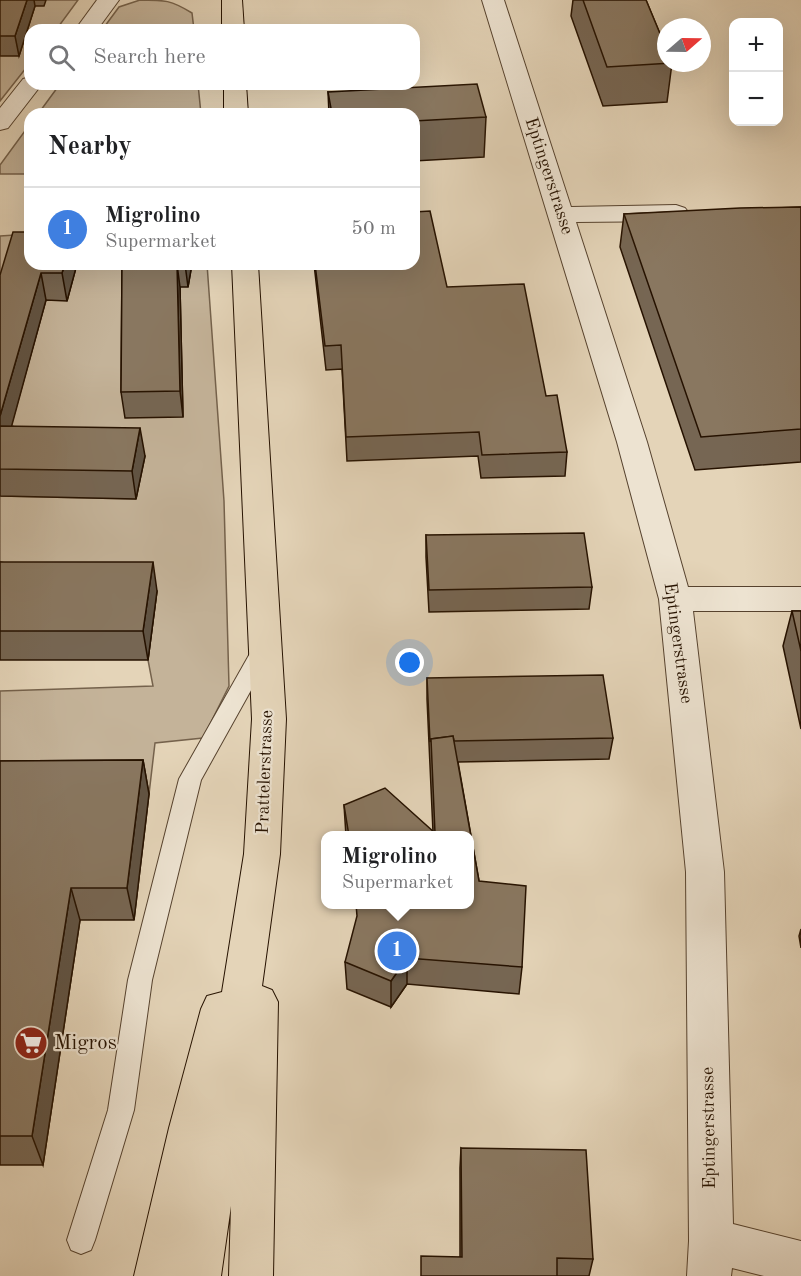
<!DOCTYPE html>
<meta charset="utf-8">
<style>
:root{--surface:#fff;--page:#f6f6f6;--text:#202124;--muted:#757577;--line:#e0e0e0;--accent:#7c3aed}
body{margin:0;font-family:"Old Standard TT",serif;background:var(--page);color:var(--text)}
.controls{position:absolute;right:18px;top:18px;display:grid;overflow:hidden;border-radius:12px;box-shadow:0 6px 24px #0002}
.controls button{width:54px;height:54px;display:grid;place-items:center;padding:0;border:0;border-bottom:2px solid var(--line);background:var(--surface);color:var(--text);font:30px sans-serif}
.compass{position:absolute;left:657px;top:18px;width:54px;height:54px;border-radius:50%;background:var(--surface);box-shadow:0 6px 24px #0002;rotate:70deg}
.you{position:absolute;left:410px;top:663px;width:21px;height:21px;margin:-15px;border:4px solid #fff;border-radius:50%;background:#1a73e8;box-shadow:0 0 0 9px #1a73e833}
.badge{display:grid;place-items:center;width:39px;height:39px;border-radius:50%;background:var(--accent);color:#fff;font-size:20px;font-weight:700}
.pin{position:absolute;translate:-50% -50%;border:3px solid #fff;box-shadow:0 2px 6px #0006}
.popup{position:absolute;left:321px;top:831px;width:153px;height:78px;box-sizing:border-box;display:grid;place-content:center;border-radius:12px;background:var(--surface);filter:drop-shadow(0 2px 4px #0005);font-size:20px;white-space:nowrap;color:var(--muted)}
.popup b{font-size:22px;color:var(--text)}
.popup::after{content:'';position:absolute;left:50%;top:100%;margin-left:-12px;border:12px solid transparent;border-top-color:var(--surface)}
.list{margin:0;padding:0;list-style:none}
h2{display:flex;justify-content:space-between;align-items:center;height:78px;margin:0;padding:0 24px;font-size:26px}
h2 small{font-size:20px;font-weight:400;color:var(--muted)}
.list li{display:grid;grid-template-columns:39px 1fr auto;gap:18px;align-items:center;box-sizing:border-box;height:84px;padding:0 24px;border-top:2px solid var(--line)}
.list b{display:block;font-size:22px;white-space:nowrap}
.list p{margin:0;font-size:20px;white-space:nowrap;color:var(--muted)}
.list em{font-size:20px;font-style:normal;color:var(--muted)}
.icon{flex:none;width:33px;height:33px;fill:none;stroke:currentColor;stroke-width:2;stroke-linecap:round;stroke-linejoin:round}
.map{position:relative;flex:none;width:801px;height:1276px;overflow:hidden}
.search{position:absolute;background:var(--surface);box-shadow:0 6px 24px #0002;left:24px;top:24px;width:396px;height:66px;display:flex;align-items:center;gap:15px;box-sizing:border-box;padding:0 21px;border-radius:18px;color:var(--muted);font-size:22px}
.panel{position:absolute;background:var(--surface);box-shadow:0 6px 24px #0002;left:24px;top:108px;width:396px;height:162px;border-radius:18px}
.map>svg:first-child{display:block}
</style>
<div class="map">
<svg width="801" height="1276" viewBox="0 0 801 1276">
<rect width="100%" height="100%" fill="#e4d4b8"/>
<filter id="stains"><feTurbulence type="fractalNoise" baseFrequency=".00333" numOctaves="4"/><feColorMatrix values="0 0 0 0 .2 0 0 0 0 .09 0 0 0 0 .02 0 0 0 .5 -.17"/></filter>
<radialGradient id="worn" r=".72"><stop offset=".6" stop-color="#630" stop-opacity="0"/><stop offset="1" stop-color="#630" stop-opacity=".3"/></radialGradient>
<g fill="#c4b399" stroke="#75624c" stroke-width="1.5">
<polygon points="0,0 78,0 56,30 30,30 30,63 0,101"/>
<path d="M140,0C165,0 171,0 192,13L194,30H102L119,7Z"/>
<polygon points="60,84 198,84 201,114 38,114"/>
<polygon points="30,124 30,174 0,174 0,165"/>
<polygon points="30,234 30,264 207,264 224,501 229,686 203,738 155,743 149,794 0,794 0,691 153,686 148,660 157,591 0,591 0,496 136,499 0,453 0,236"/>
</g>
<g fill="none" stroke-linecap="round" stroke-linejoin="round">
<g stroke="#56422e" stroke-width="2">
<polygon id="lane" points="264,639 271,641 275,647 201,780 152,980 134,1110 95,1240 91,1250 81,1254 71,1250 67,1240 108,1110 128,980 179,779 257,641"/>
</g>
<g stroke="#56422e" stroke-width="2">
<g id="street">
<polygon points="97,0 119,0 97,30 75,30"/>
<polygon points="482,0 504,0 571,207 676,205 685,208 689,213 685,218 676,221 576,222 647,442 688,587 801,587 801,611 693,611 724,872 733,1224 801,1241 801,1276 764,1276 732,1268 731,1276 687,1276 689,1241 686,872 659,599 617,442"/>
<polygon points="30,77 30,84 42,84 8,128 0,130 0,108 23,79"/>
</g>
</g>
<g stroke="#261200" stroke-width="2">
<g id="primary">
<polygon points="222,0 242,0 244,30 222,30"/>
<polygon points="224,84 246,84 248,114 224,114"/>
<polygon points="232,264 258,264 286,719 280,854 262,986 272,990 278,1002 273,1276 229,1276 231,1206 221,1276 134,1276 169,1128 201,1009 207,996 222,992 244,854 252,719"/>
</g>
</g>
<use href="#lane" fill="#ede3d1" fill-rule="evenodd"/>
<use href="#street" fill="#ede3d1" fill-rule="evenodd"/>
<use href="#primary" fill="#e4d4b8" fill-rule="evenodd"/>
</g>
<g fill="#766653" stroke="#261200" stroke-width="1.5">
<polygon points="0,0 46,0 44,6 35,6 19,56 0,56"/>
<polygon points="573,0 646,0 672,63 667,102 603,106 571,16"/>
<polygon points="328,92 486,117 484,157 414,161 414,114 329,114"/>
<polygon points="801,207 801,462 695,470 620,247 624,214"/>
<polygon points="77,264 67,301 46,300 11,426 145,456 136,499 0,496 0,275"/>
<polygon points="122,264 192,264 188,287 180,287 183,417 125,418 121,392"/>
<polygon points="314,264 414,264 447,287 546,396 567,452 565,476 481,478 478,456 347,461 342,369 326,370"/>
<polygon points="426,535 592,587 589,609 429,612 426,557"/>
<polygon points="0,562 157,591 148,660 0,660"/>
<polygon points="792,611 801,611 801,729 783,646"/>
<polygon points="427,678 613,738 609,759 458,762 479,881 522,967 519,994 407,984 391,1007 347,989 345,962 469,836 346,836 344,805 433,832 427,699"/>
<polygon points="143,760 149,794 134,920 80,920 43,1165 0,1165 0,761"/>
<polygon points="801,929 801,948 799,936"/>
<polygon points="461,1148 593,1259 589,1276 421,1276 460,1257 460,1168"/>
</g>
<g fill="#605343" stroke="#261200" stroke-width="1.5">
<polygon points="27,0 34,0 35,6 19,56 15,36"/>
<polygon points="65,264 77,264 67,301 62,273"/>
<polygon points="177,264 180,287 183,417 180,391"/>
<polygon points="185,264 192,264 188,287"/>
<polygon points="41,273 46,300 4,454 0,439 0,416"/>
<polygon points="140,428 145,456 136,499 132,471"/>
<polygon points="153,562 157,591 148,660 143,631"/>
<polygon points="143,760 149,794 134,920 127,888"/>
<polygon points="71,888 80,920 43,1165 32,1136"/>
<polygon points="407,958 407,984 391,1007 391,981"/>
</g>
<g fill="#897760" stroke="#261200" stroke-width="1.5">
<polygon points="0,0 27,0 15,36 0,36"/>
<polygon points="583,0 646,0 666,48 666,63 672,63 607,67"/>
<polygon points="477,84 486,117 414,121 414,114 332,114 328,92"/>
<polygon points="801,207 801,429 701,437 624,214 740,208"/>
<polygon points="430,211 447,287 524,284 546,396 557,395 567,452 482,455 479,432 346,437 341,345 325,346 315,264 414,264 414,212"/>
<polygon points="13,232 30,232 30,264 65,264 62,273 41,273 0,416 0,275"/>
<polygon points="122,264 177,264 180,391 121,392"/>
<polygon points="0,426 140,428 132,471 0,469"/>
<polygon points="584,533 592,587 429,590 426,535"/>
<polygon points="0,562 153,562 143,631 0,631"/>
<polygon points="792,611 801,611 801,651"/>
<polygon points="603,675 613,738 454,741 453,736 431,739 430,742 427,678"/>
<polygon points="453,736 479,881 526,886 522,967 407,958 391,981 345,962 357,916 356,904 469,904 469,836 349,836 344,805 385,788 435,833 431,739"/>
<polygon points="143,760 127,888 71,888 32,1136 0,1136 0,761"/>
<polygon points="461,1148 586,1150 593,1259 557,1258 557,1276 421,1276 421,1256 462,1257"/>
</g>
<defs>
<g id="supermarket-disc" transform="scale(1.725)"><circle r="9.5" fill="#8f2418" stroke="#ede3d1"/><path d="M-6-5.5h2.5l.6 2H6L4.5 2H-2.5L-4.4-4H-6ZM-1.5 3.2a1.3 1.3 0 1 0 .1 0ZM3 3.2a1.3 1.3 0 1 0 .1 0Z" fill="#fff"/></g>
</defs>
<g fill-rule="evenodd">
<use href="#supermarket-disc" x="31" y="1043"/>
</g>
<g text-anchor="middle" dominant-baseline="central" stroke-width="4.5" stroke-linejoin="round" paint-order="stroke">
<g font-size="18" fill="#261200" stroke="#ede3d1">
<text transform="translate(549 176) rotate(72)">Eptingerstrasse</text>
<text transform="translate(678 643) rotate(82)">Eptingerstrasse</text>
<text transform="translate(265 772) rotate(-88)">Prattelerstrasse</text>
<text transform="translate(709 1128) rotate(-91)">Eptingerstrasse</text>
</g>
<g font-size="21" fill="#261200" stroke="#ede3d1" text-anchor="start">
<text x="54" y="1043">Migros</text>
</g>
</g>
<rect width="100%" height="100%" filter="url(#stains)"/>
<rect width="100%" height="100%" fill="url(#worn)"/>
</svg>
<div class="controls">
<button>+</button>
<button>−</button>
</div>
<svg class="compass" viewBox="-18 -18 36 36"><path d="M0-13l5 13h-10z" fill="#e53935"/><path d="M0 13l5-13h-10z" fill="#757577"/></svg>
<div class="you"></div>
<div class="pin badge" style="left:397px;top:951px;background:#3f7fe0">1</div>
<div class="popup"><b>Migrolino</b>Supermarket</div>
<div class="search"><svg class="icon" aria-label="search" viewBox="0 0 24 24"><circle cx="10" cy="10" r="6"/><path d="M15 15l6 6"/></svg>Search here</div>
<section class="panel">
<h2>Nearby<small></small></h2>
<ul class="list">
<li><span class="badge" style="background:#3f7fe0">1</span><div><b>Migrolino</b><p>Supermarket</p></div><em>50 m</em></li>
</ul>
</section>
</div>
